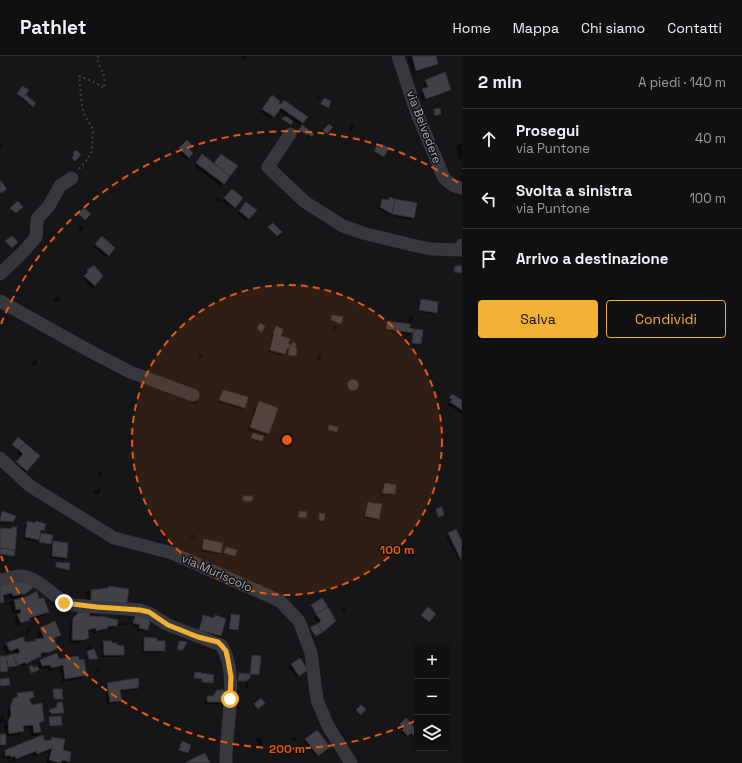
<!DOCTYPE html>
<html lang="it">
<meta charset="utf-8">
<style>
:root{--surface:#101012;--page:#1e1e20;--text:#f1f3f6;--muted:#9c9d9f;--line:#303032;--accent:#f2b134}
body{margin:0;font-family:"Space Grotesk",sans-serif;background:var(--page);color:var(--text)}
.controls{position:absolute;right:12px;bottom:12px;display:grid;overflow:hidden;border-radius:4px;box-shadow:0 4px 16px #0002}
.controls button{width:36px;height:36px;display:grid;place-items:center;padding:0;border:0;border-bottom:1px solid var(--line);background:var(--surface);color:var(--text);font:20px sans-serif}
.stop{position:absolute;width:12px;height:12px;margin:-9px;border:3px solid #f2b134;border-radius:50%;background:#fff}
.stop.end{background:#f2b134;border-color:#fff;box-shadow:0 1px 4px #0008}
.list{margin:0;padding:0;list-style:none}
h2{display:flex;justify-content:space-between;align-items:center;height:52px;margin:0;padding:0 16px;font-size:17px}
h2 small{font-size:13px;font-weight:400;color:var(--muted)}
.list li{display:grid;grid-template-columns:26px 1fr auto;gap:12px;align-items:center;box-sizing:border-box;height:60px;padding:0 16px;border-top:1px solid var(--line)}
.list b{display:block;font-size:15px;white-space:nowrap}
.list p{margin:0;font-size:13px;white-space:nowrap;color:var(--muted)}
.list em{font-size:13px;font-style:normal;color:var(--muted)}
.actions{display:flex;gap:8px;padding:12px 16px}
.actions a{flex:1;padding:9px 0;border:1px solid var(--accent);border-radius:4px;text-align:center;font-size:14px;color:var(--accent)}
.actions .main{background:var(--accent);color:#111}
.icon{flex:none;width:22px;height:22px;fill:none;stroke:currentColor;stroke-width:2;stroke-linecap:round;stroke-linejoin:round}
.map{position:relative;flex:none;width:462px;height:707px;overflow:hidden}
header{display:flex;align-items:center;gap:24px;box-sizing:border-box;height:56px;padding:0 20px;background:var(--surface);border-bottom:1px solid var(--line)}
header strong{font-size:19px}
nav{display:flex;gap:22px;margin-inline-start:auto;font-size:14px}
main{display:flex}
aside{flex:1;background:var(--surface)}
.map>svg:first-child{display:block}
</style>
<header>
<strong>Pathlet</strong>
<nav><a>Home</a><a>Mappa</a><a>Chi siamo</a><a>Contatti</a></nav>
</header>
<main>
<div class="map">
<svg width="462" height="707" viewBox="0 0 462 707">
<rect width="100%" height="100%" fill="#161618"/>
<g fill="#0007">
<polygon points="242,0 249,0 244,5 241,1"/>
<polygon points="407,0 435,0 437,8 433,11 413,18"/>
<polygon points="426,25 450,33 448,36 423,45 420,37 426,33 423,27"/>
<polygon points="22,31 25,39 35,47 32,51 17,39"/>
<polygon points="319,40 321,41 317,45 316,44"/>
<polygon points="270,42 278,47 306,61 300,69 293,64 289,69 282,64 285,62 290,62 278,54 271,63 261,56"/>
<polygon points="352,68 355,70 350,76 348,74"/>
<polygon points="302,71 313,78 310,81 299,75"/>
<polygon points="187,85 186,93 192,97 186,104 177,95"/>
<polygon points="0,87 3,90 0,93"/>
<polygon points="462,87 462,103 459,104 456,90"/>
<polygon points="376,92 384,100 383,101 374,96"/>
<polygon points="200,101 214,108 217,103 236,111 221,130 194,110"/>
<polygon points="232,134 241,142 232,153 221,144 219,147 215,144 218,141 222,145"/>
<polygon points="390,142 413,161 411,164 389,159 378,153 380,146 382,144 387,145"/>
<polygon points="244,149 255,154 246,165 237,158"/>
<polygon points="81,170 82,170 84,172 81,176 78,174"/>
<polygon points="102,182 114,192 106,201 93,191"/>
<polygon points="94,210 102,220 92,232 83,223 86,219 85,218"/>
<polygon points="58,240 61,243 55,247 53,244"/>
<polygon points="421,244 436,256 433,258 418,256 419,247"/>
<polygon points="332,261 341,267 330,265"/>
<polygon points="409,261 413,261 412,267 409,267 410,273 412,276 410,279 384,275 385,268 387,266 408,268"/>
<polygon points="334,269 338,270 336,274 332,273"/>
<polygon points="276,271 280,281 287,289 292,290 293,287 294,301 288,299 289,291 282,300 268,296 273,281 271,280"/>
<polygon points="201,297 203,299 200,304 198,302"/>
<polygon points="318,298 322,299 320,305 316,304"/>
<polygon points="35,303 38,306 34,310 31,307"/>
<circle cx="353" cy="329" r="5"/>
<polygon points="223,335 244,351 242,354 218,346 220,337"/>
<polygon points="195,341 199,341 195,349 192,348"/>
<polygon points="450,341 462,346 462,358 448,349 450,346 448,344"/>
<polygon points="259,347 269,377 265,381 263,380 260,386 251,383 254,377 247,374 255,350"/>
<polygon points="18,383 39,400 24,416 15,408 21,401 17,397 18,395 12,390"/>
<polygon points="100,415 103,417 100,421 97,419"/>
<polygon points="385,428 395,429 394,438 391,440 380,439 383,430"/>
<polygon points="98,432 101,433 98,439 93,436 94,434 96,435"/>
<polygon points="368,447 378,462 375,464 363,462 366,450"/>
<polygon points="3,456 12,466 10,468 0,467 0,459"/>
<polygon points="28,466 44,475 40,478 52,480 50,487 39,486 39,483 36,486 24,483 25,469"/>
<polygon points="455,474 462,488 462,504 459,505 446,480"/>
<polygon points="192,478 196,480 194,484 190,482"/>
<polygon points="205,484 222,488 220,497 218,499 200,495 202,486"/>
<polygon points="53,486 67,487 66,502 64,504 50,502 51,489"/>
<polygon points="226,493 236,495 235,500 224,498"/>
<polygon points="56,507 68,508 68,514 55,511"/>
<polygon points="0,531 29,535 20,541 10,543 8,540 2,542 3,546 0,548"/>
<polygon points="107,533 88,549 87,539 84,540 85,536"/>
<polygon points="26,542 39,544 48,556 44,559 28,564 25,567 17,570 14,562 17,559 16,556 13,557 11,549 4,547"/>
<polygon points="322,544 335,565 315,580 310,573 319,568 314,561 319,557 315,558 311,551"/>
<polygon points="344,551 346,553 343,557 341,555"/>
<polygon points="80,557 88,561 116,568 127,567 127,569 115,570 113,573 105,573 103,575 93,578 93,575 87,576 88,582 84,586 79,587 69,587 70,567"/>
<polygon points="136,558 147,573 144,575 137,574 138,571 132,569 134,560"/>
<polygon points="231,559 237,573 235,575 227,575 229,561"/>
<polygon points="204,560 213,563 215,561 221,580 218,582 197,576 201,563"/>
<polygon points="55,567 60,579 54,583 57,592 53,595 40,600 36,603 22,611 21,609 14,612 14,610 7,612 7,614 5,616 0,617 0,601 15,599 14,595 6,598 3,591 6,588 33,586 36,584 39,583 37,577 40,573"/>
<polygon points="29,571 31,573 27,580 25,578"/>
<polygon points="145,582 156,586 164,586 164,595 161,597 142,597 142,585"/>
<polygon points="104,586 123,599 121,601 102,601 101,588"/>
<polygon points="91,590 97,602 96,603 89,603 86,592"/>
<polygon points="252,600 258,619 257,620 250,619"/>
<polygon points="41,604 58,604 86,618 82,622 62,626 60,611 49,615 47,612 38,613 30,616 29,613 32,610 33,613 38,611 37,608"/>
<polygon points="292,609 304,616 296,621 289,611"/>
<polygon points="96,612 99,612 100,615 95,617"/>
<polygon points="196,617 212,627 201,626 202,624 194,623"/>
<polygon points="246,626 249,627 248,633 245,633"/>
<polygon points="107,627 137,631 135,634 119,636 121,644 119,647 108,648 105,630"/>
<polygon points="53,634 62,642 61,643 53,644"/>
<polygon points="18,638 33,640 29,644 43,665 38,669 39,676 36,680 31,680 29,672 22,673 23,675 19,679 5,681 5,689 3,691 0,691 0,679 6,679 4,670 8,662 7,655 10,648"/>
<polygon points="208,641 213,641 223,645 221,648 205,648 205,643"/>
<polygon points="57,648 63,657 50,659 48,656 57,653"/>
<polygon points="4,660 4,665 0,667 0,661"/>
<polygon points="49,662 61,669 49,671"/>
<polygon points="406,664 417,676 411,682 408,678 405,681 401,676 403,675 399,671"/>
<polygon points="295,680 297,683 293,686 291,683"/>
<polygon points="260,681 263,688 260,690 256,683"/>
<polygon points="52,683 69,705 67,707 46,707 49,695 33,701 32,698 12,706 11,703 7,704 7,702 2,703 1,698 5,695 49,686"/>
<polygon points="306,684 326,693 316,701 304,686"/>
<polygon points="182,687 190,689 186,698 179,695"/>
</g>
<g fill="#404145" stroke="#303034">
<polygon points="412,0 436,0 438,8 416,15"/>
<polygon points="445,16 451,34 426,43 422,33 428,31 425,24"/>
<polygon points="22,30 29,34 23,42 17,38"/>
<polygon points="26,39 36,47 33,51 23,42"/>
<polygon points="272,39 280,45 279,47 281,48 284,44 308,61 303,67 281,52 274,61 262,53"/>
<polygon points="324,42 331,45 329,52 321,48"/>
<polygon points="440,52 441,58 435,60 434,53"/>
<polygon points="284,61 287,61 293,65 291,69 282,63"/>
<polygon points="329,68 333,71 327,78 323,74"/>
<polygon points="302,69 314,78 312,81 308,78 307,79 299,74"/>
<polygon points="187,84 192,89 188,92 193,97 189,102 179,92"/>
<polygon points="381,88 389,92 384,101 374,95 377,90 379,92"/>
<polygon points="76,94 81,99 75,105 72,102 74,99 73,97"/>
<polygon points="202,98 230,120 224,128 196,107"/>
<polygon points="221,98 238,110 230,120 214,107"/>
<polygon points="0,124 7,133 1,137 0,136"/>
<polygon points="232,133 243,142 235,152 224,142"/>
<polygon points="389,141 395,143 392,158 380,151 382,143 389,144"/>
<polygon points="395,143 417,147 414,162 392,158"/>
<polygon points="18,145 23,151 16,157 10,152"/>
<polygon points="246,146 257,154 249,163 239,155"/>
<polygon points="84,152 91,158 85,164 78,157"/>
<polygon points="273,167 282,176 277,180 268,171"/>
<polygon points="12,180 18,186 12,192 5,185"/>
<polygon points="102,180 115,192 109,200 95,188"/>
<polygon points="94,209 103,220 95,230 84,220 88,216 87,214"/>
<polygon points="455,210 462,210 462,217 454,216"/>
<polygon points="421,243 438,246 437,257 419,254"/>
<polygon points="332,259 343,261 341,268 331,264"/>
<polygon points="387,265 410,268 410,272 414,273 413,277 386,273"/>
<polygon points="260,267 265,270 262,276 257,273"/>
<polygon points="276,270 283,273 281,280 290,283 288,288 290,288 289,293 287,292 285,298 270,294 274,278 273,277"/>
<polygon points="414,273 423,274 421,288 412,287"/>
<polygon points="293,286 296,288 295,291 297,292 296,300 288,299 290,288 292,289"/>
<circle cx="353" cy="329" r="5.5"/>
<polygon points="223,334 248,341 245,352 219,344"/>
<polygon points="452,338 462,344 462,354 450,346 452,343 449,342"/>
<polygon points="259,345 278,352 269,378 250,371"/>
<polygon points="329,369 338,371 337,376 328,374"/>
<polygon points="253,377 264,380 262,385 251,382"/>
<polygon points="18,381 25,387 19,394 12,389"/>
<polygon points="25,387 40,400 27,415 16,406 23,398 19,394"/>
<polygon points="385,427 396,429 395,438 382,437"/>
<polygon points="243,440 253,440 252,445 243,445"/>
<polygon points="368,446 376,448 376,447 382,448 379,463 365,460"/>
<polygon points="442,451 444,459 438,461 436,453"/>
<polygon points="2,455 16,460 13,466 0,465"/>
<polygon points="299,455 307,456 306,462 298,461"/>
<polygon points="319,457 325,458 324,465 319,464"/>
<polygon points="27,465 35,467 36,465 46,468 44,475 41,474 39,484 25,481"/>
<polygon points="12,471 17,471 15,494 0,492 0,472 12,473"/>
<polygon points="456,473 462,485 461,504 448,477"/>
<polygon points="41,477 53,479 51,488 39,486"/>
<polygon points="204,483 223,487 221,497 202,493"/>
<polygon points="53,485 68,487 67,502 52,500"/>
<polygon points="226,491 237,494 235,500 224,497"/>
<polygon points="0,492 15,494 14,500 0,498"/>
<polygon points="56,506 70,507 69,514 56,511"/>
<polygon points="21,524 34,531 25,538 13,540 12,537 3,539 4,546 0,547 0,530"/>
<polygon points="109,530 129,533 126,551 91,546 91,534 108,532"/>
<polygon points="37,535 39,543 44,542 49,556 29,562 30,564 21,567 17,558 21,557 20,553 16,554 14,544 26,541"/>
<polygon points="322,542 328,551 316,558 311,549"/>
<polygon points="328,551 336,565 323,576 317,568 321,565 316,558"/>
<polygon points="428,551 436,558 429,566 421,559"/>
<polygon points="79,556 90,557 89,560 105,561 118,564 117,570 107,570 108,572 96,575 96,572 88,574 89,582 83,584 72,584 73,562"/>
<polygon points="136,557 151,561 148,574 139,572 140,569 133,567"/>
<polygon points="231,558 240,559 238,574 229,573"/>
<polygon points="203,559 214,562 215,559 226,563 221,580 199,574"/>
<polygon points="55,565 61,579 54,582 58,592 50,596 41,597 41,600 26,608 25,606 17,610 17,605 15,606 13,598 20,597 18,592 10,595 6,587 23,581 25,586 36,585 35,583 44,582 40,572"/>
<polygon points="317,568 323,576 316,580 310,572"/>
<polygon points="144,581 157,582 157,585 165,585 165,595 144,595"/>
<polygon points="103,585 111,585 113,587 117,587 117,589 124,590 124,599 104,599"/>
<polygon points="179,585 187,586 183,594 177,594"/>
<polygon points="93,593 94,593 98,603 89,603 87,595"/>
<polygon points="57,597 59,603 78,600 79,604 84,603 87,619 65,623 63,609 52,612 50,609 42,610 40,604"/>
<polygon points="13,598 15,606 17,605 17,610 8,611 6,600"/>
<polygon points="252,599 261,600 259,619 250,618"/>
<polygon points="0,600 6,600 8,615 0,616"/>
<polygon points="300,602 308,614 299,620 291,608"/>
<polygon points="32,609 34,612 37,610 39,614 31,617 29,611"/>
<polygon points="195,616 214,619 213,627 202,626 202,623 194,622"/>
<polygon points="239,617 250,618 250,622 246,625 238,625"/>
<polygon points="9,622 10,629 0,630 0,623"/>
<polygon points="138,622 139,628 138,629 138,632 120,634 122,645 110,646 107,627"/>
<polygon points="53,633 62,633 63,643 54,643"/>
<polygon points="217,634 224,634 224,646 207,646 207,640 213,640"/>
<polygon points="33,635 34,641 29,643 32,649 42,647 44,665 39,667 41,676 34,677 33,669 23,670 24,675 9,678 8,666 11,658 10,651 13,643 18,640 17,637"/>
<polygon points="261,642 265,647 258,653 254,648"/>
<polygon points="62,646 64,657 51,658 49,654 57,651 57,647"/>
<polygon points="361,649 366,653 361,659 356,654"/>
<polygon points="61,660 62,669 50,670 49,661"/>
<polygon points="406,662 417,674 417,678 414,680 411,677 408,680 402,674 404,672 400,668"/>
<polygon points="317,674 330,691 318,700 305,683"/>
<rect x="0" y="678" width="6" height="11"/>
<polygon points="43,679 45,685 51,684 52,681 65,683 63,694 71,696 70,706 62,704 61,707 49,704 52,692 37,698 36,695 16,703 15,700 11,701 10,699 5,700 5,694"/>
<polygon points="182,685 191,689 188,697 179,694"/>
<polygon points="205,697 210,707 187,707 186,706"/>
</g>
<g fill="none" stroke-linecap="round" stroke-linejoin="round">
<path stroke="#3d3f44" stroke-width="2" stroke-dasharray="2 3" stroke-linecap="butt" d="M79,113L87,104L92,95L93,73L84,58L82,50L79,20L94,26L104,32C107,16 99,15 97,2L99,0"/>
<g stroke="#37383d" stroke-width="13">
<path d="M398,0L416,55L444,122C450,128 454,131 462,132"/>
<polyline points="290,78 268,111 305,146 343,170 363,177 412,189 431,193 461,194 462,189"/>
<polyline points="0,218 24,195 36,181 37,163 49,150 60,130 72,122"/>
<polyline points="0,245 86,293 130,316 193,339"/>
<polyline points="0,402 30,430 114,482 172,497 280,545 299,565 311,597 317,644 328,670 351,707"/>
<path d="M0,524C7,523 15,520 22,520C41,522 54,544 73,549L140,554L149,557L168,569L221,589C240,616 225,674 226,707"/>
</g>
</g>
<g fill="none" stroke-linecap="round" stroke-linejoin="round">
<polyline stroke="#f2b134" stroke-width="5" points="64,547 97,551 140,554 149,556 168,569 198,581 218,586 221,589 226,595 228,604 231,621 230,643"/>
</g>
<circle cx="287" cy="384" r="155" fill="#e8590c" fill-opacity=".12"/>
<g fill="none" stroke="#e8590c" stroke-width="2" stroke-dasharray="7 5">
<circle cx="287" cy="384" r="155"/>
<path d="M415 665A309 309 0 0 1 1 500M1 268A309 309 0 0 1 460 128"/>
</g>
<g text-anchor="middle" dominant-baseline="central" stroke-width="3" stroke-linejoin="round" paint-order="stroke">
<g font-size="12" fill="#a8adb8" stroke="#111113">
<text transform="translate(424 71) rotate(69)">via Belvedere</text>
<text transform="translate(217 517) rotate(24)">via Muriscolo</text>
</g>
</g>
<circle cx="287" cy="384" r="6" fill="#e8590c" stroke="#111113" stroke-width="2"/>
<g font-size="12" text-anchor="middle" font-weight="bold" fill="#e8590c" stroke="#111113" stroke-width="3" stroke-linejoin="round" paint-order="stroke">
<text x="397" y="498">100 m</text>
<text x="287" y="697">200 m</text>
</g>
</svg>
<div class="controls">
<button>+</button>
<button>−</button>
<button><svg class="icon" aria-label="layers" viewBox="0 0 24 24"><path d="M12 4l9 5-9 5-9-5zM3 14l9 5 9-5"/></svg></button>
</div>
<div class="stop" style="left:230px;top:643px"></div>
<div class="stop end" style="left:64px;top:547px"></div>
</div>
<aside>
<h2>2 min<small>A piedi · 140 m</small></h2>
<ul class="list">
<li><svg class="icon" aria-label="ahead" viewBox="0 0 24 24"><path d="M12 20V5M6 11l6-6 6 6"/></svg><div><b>Prosegui</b><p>via Puntone</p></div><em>40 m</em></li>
<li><svg class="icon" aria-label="left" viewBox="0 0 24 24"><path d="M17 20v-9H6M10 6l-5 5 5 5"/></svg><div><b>Svolta a sinistra</b><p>via Puntone</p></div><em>100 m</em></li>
<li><svg class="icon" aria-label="arrive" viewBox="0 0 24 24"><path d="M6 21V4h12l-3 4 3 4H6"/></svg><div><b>Arrivo a destinazione</b></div></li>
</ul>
<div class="actions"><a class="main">Salva</a><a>Condividi</a></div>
</aside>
</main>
